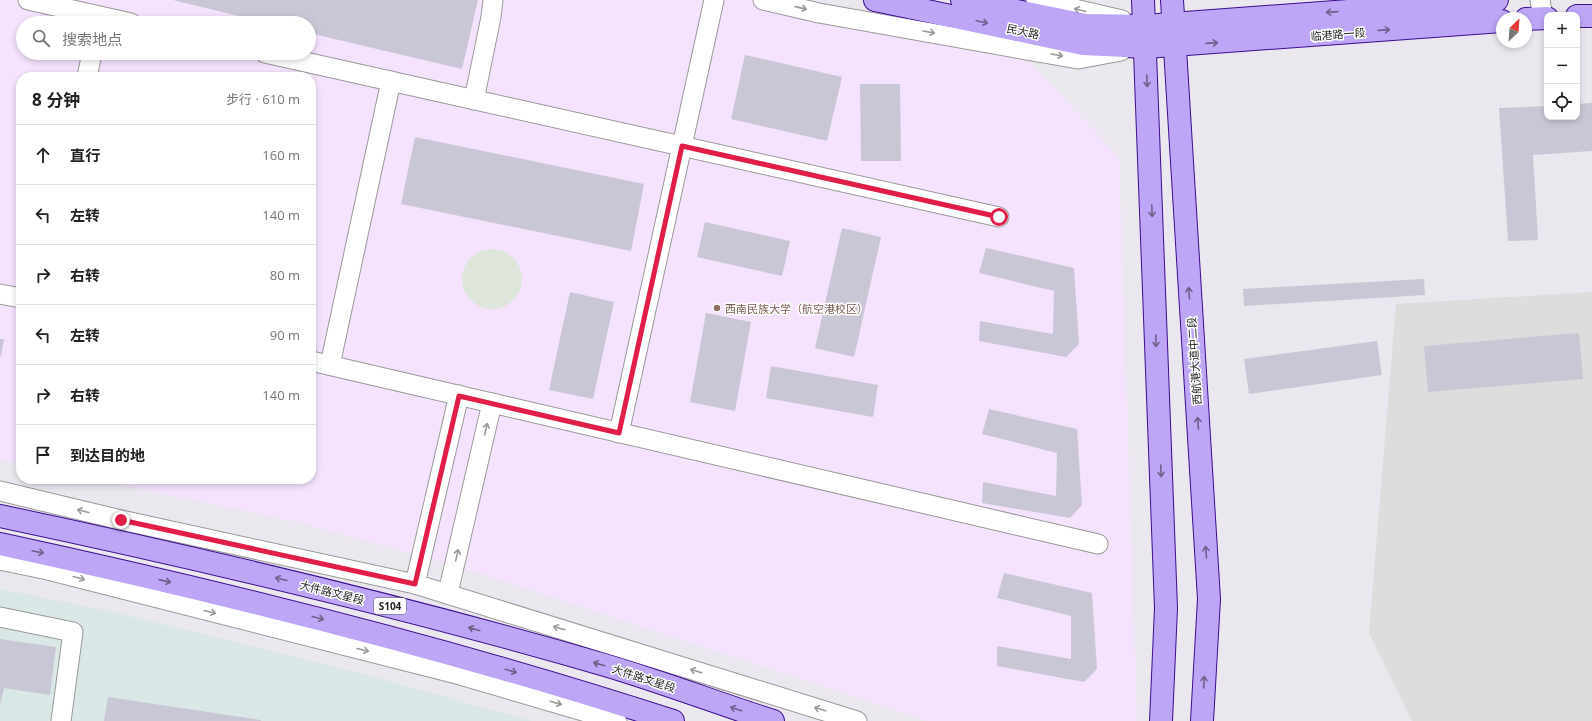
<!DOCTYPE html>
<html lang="zh">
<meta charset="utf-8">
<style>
:root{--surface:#fff;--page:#f2f2f2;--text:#222;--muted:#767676;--line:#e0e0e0}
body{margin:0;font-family:"Open Sans","Noto Sans SC",sans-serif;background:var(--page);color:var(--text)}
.controls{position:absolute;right:12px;top:12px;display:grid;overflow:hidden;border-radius:8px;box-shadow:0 2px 6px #0003}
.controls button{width:36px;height:36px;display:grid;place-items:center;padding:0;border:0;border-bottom:1px solid var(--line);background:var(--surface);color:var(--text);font:20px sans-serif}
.compass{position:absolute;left:1496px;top:12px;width:36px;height:36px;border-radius:50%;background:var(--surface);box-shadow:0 2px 6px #0003;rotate:25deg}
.stop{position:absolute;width:12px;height:12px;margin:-9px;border:3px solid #e11d48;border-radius:50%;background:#fff}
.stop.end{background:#e11d48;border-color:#fff;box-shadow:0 1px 4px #0008}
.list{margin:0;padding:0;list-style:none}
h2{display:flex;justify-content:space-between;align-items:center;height:52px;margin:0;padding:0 16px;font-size:17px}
h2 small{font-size:13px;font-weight:400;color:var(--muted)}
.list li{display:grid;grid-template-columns:26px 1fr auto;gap:12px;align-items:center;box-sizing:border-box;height:60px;padding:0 16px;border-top:1px solid var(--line)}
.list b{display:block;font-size:15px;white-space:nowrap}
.list em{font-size:13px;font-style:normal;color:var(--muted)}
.icon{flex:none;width:22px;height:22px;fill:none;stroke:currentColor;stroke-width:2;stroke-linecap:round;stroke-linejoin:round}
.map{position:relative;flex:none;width:1592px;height:721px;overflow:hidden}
.search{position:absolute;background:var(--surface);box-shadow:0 2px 6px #0003;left:16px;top:16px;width:300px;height:44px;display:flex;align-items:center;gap:10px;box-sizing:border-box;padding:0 14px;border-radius:22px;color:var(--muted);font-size:15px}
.panel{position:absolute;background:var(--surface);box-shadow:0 2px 6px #0003;left:16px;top:72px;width:300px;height:412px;border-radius:16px}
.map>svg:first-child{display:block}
</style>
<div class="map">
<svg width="1592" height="721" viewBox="0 0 1592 721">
<rect width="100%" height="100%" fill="#eae7ef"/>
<polygon fill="#dcdddd" points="1592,292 1592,721 1412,721 1369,633 1396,304"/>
<polygon fill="#d9e8e6" points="0,589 104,610 359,673 532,721 0,721"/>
<path fill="#f5e2fd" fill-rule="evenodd" d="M0,0H811L821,2L818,18L1028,61L1119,157L1137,721H927L470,570L298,522L92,479H311V77H21V464L0,460ZM23,23H309V53H23Z"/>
<circle fill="#dee5db" cx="492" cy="279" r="30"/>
<g fill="#c9c7d6">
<polygon points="173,0 478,0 462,69 309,33 309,23 267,23"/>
<polygon points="745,55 842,77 827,141 731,119"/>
<polygon points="860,84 900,84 901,161 861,161"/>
<polygon points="1592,103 1592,151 1533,155 1538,240 1508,241 1499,108 1547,106 1547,117 1577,117 1577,104"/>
<polygon points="415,137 644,184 631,251 401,204"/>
<polygon points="705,222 790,241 782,276 697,257"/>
<polygon points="842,228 881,237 854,357 815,348"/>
<polygon points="986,248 1074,268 1079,344 1066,357 979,341 980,321 1053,334 1054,291 979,273"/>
<polygon points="1424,279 1425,295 1244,306 1243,289"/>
<polygon points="570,292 614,302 593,399 549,390"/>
<polygon points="706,313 751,322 735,411 690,402"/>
<polygon points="1579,333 1583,379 1428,392 1424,346"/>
<polygon points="0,339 4,339 1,356 0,356"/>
<polygon points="1377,341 1382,375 1249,394 1244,359"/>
<polygon points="771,366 878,385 873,417 766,398"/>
<polygon points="989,409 1077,429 1082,505 1070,518 982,503 983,482 1056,496 1057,453 982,434"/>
<polygon points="1004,573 1092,593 1097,669 1084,682 997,666 997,646 1071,659 1071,616 997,598"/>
<polygon points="0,639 56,647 50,695 4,688 0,705"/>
<polygon points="108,697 261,720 261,721 104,721"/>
</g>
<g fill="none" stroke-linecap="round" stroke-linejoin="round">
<g stroke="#999" stroke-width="21">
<g id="minor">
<polyline points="28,0 131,23"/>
<polyline points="763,0 819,13 1078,59 1121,51"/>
<polyline points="1036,0 1122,20"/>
<polyline points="1540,0 1543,18"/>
<polyline points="265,53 999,217"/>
<polyline points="87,77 92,53"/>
<polyline points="474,100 491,17 493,0"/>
<polyline points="0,294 21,298"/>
<polyline points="311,361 1098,544"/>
<polyline points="330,365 391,81"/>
<polyline points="619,433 714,0"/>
<polyline points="0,491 121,520 415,584 857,721"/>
<polyline points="0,560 48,570 453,673 617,721"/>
<polyline points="415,584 459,395"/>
<polyline points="448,593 492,403"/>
<polyline points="0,617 73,632 61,721"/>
</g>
</g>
<g stroke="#3d0c8f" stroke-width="24">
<g id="major">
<polyline points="875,0 1083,44 1146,47 1502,21"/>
<polyline points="962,0 1086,25 1145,26 1497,0"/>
<polyline points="1143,0 1166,608 1161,721"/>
<polyline points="1172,0 1209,599 1202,721"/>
<polyline points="1577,16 1592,16"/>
<polyline points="1526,19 1547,18"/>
<path d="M0,516C203,559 406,607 605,665C662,682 717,703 773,721"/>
<path d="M0,544C227,593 452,649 673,721"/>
</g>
</g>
<use href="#minor" stroke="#fff" stroke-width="19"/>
<use href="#major" stroke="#bca6f5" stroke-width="22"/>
</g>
<defs><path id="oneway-shaft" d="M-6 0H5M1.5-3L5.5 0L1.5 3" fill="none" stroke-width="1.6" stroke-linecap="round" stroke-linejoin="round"/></defs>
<g stroke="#9a9a9a">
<use href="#oneway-shaft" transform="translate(801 8) rotate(13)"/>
<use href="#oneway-shaft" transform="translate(1080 10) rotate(-166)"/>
<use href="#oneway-shaft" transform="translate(929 32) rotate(10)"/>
<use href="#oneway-shaft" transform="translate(1057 55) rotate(10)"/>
<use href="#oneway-shaft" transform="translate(486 429) rotate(-77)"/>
<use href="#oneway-shaft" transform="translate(83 511) rotate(-166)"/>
<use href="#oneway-shaft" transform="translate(457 555) rotate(-77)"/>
<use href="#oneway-shaft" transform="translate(79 578) rotate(15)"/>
<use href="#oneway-shaft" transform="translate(210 612) rotate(14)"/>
<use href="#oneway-shaft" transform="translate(559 628) rotate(-163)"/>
<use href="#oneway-shaft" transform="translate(363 650) rotate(14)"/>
<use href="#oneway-shaft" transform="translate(696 671) rotate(-163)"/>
<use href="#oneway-shaft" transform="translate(556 703) rotate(16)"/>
<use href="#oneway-shaft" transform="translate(820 709) rotate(-163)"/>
</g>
<g stroke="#6e628a">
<use href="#oneway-shaft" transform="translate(1332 12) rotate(176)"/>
<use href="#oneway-shaft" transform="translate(982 22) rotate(12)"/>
<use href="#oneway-shaft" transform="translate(1384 30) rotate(-4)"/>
<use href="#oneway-shaft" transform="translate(1212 43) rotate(-4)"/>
<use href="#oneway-shaft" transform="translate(1147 81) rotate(88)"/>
<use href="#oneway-shaft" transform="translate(1152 211) rotate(88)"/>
<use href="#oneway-shaft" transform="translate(1189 293) rotate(-94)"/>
<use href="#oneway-shaft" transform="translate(1156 341) rotate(88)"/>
<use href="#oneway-shaft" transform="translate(1198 423) rotate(-94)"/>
<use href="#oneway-shaft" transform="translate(1161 471) rotate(88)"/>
<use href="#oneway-shaft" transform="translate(38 552) rotate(12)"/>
<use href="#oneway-shaft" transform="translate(1206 552) rotate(-94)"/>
<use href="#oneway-shaft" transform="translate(281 579) rotate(-166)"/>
<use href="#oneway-shaft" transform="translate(165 581) rotate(13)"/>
<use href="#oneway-shaft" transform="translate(318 618) rotate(14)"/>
<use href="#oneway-shaft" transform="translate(474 629) rotate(-164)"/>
<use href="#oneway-shaft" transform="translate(599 664) rotate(-164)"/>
<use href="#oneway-shaft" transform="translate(511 671) rotate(16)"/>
<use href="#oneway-shaft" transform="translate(1204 682) rotate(-87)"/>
<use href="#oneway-shaft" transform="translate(736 709) rotate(-162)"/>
</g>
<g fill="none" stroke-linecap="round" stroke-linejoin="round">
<polyline stroke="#e11d48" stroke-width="5" points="121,520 415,584 459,396 619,433 682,146 999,217"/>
</g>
<circle fill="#8d6e63" stroke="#fff" stroke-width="1.5" cx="717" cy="308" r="4"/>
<g text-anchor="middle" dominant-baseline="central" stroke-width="3" stroke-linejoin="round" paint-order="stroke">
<rect fill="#fff" stroke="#626262" stroke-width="1" x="374" y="598" width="32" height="16" rx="3"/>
<g font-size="10" font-weight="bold" fill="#1f1f1f">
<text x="390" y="606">S104</text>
</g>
<g font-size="11" fill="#1f1f1f" stroke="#fff">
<text transform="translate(1023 31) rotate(12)">民大路</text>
<text transform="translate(1338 34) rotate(-4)">临港路一段</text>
<text transform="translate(1194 361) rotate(-94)">西航港大道中二段</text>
<text transform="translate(332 592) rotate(14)">大件路文星段</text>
<text transform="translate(644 678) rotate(18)">大件路文星段</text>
</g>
<g font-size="11" fill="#785e54" stroke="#fff" text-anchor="start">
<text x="725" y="308">西南民族大学（航空港校区）</text>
</g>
</g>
</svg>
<div class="controls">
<button>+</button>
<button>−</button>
<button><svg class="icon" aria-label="locate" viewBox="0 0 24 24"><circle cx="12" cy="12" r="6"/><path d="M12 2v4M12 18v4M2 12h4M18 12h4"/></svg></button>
</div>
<svg class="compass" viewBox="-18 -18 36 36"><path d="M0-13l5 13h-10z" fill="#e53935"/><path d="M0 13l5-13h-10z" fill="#767676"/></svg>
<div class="stop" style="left:999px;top:217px"></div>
<div class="stop end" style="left:121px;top:520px"></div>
<div class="search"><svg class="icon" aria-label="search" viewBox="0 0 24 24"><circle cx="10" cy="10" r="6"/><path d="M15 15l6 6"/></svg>搜索地点</div>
<section class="panel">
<h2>8 分钟<small>步行 · 610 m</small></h2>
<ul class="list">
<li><svg class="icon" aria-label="ahead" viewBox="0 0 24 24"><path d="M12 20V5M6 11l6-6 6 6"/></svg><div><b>直行</b></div><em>160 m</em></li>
<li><svg class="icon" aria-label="left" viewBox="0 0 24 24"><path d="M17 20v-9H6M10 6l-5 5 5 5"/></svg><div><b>左转</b></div><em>140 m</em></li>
<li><svg class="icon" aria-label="right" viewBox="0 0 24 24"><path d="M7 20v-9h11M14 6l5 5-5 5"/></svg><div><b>右转</b></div><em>80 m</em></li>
<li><svg class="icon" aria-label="left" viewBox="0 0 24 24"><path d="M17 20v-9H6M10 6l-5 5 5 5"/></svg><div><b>左转</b></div><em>90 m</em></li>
<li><svg class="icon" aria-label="right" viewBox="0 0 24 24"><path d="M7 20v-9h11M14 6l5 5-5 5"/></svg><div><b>右转</b></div><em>140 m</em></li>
<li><svg class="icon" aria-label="arrive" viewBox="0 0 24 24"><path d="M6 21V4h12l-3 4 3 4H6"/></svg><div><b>到达目的地</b></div></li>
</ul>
</section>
</div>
